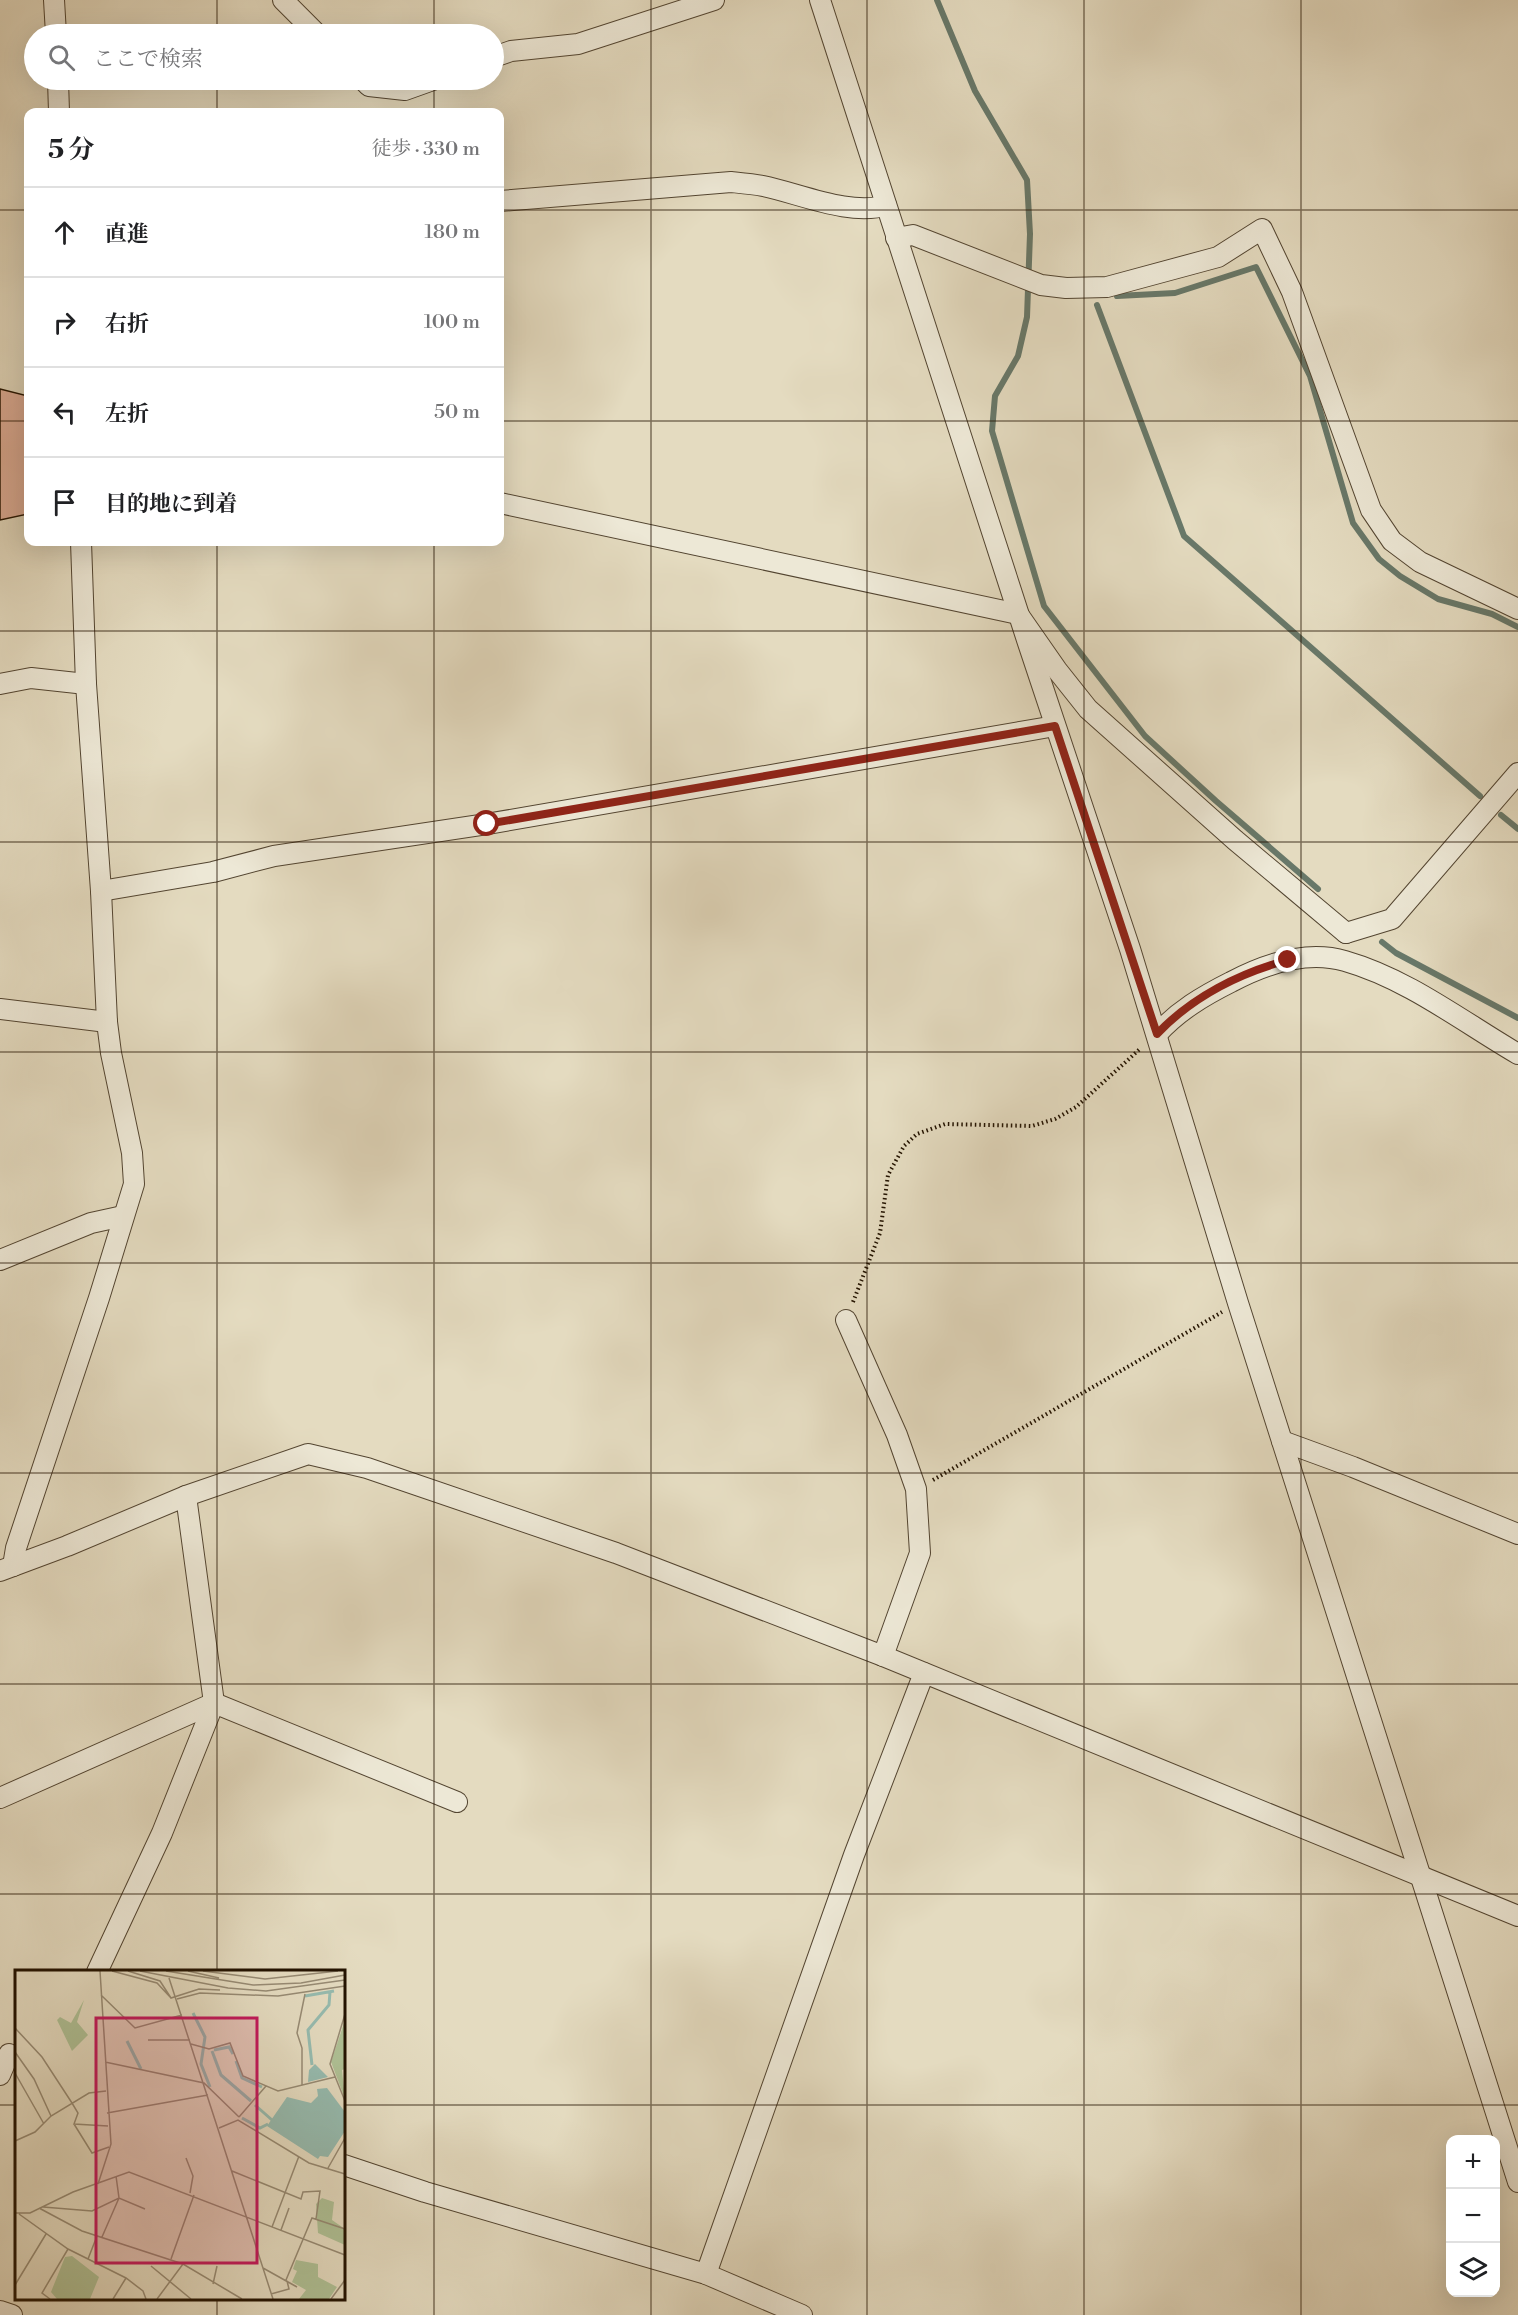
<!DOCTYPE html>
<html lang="ja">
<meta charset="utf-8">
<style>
:root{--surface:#fff;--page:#f2f2f2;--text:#202124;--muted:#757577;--line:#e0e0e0}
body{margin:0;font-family:"Libre Bodoni","Noto Serif JP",serif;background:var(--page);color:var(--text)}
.controls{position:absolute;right:18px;bottom:18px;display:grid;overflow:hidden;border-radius:12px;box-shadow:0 6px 24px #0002}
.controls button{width:54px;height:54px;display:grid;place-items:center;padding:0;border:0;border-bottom:2px solid var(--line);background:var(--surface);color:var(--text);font:30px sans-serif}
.stop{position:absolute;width:18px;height:18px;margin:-14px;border:4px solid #8f2418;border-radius:50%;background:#fff}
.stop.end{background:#8f2418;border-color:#fff;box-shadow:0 2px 6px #0008}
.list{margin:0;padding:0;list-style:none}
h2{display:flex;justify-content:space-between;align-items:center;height:78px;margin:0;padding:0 24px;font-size:26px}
h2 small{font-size:20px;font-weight:400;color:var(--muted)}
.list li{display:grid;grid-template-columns:39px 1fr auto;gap:18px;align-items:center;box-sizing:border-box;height:90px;padding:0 24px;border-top:2px solid var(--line)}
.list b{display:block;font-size:22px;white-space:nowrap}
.list em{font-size:20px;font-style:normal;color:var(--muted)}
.icon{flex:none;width:33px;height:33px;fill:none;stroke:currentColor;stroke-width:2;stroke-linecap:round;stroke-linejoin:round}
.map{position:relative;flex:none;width:1518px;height:2315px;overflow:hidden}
.search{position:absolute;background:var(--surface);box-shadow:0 6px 24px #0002;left:24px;top:24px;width:480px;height:66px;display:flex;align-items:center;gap:15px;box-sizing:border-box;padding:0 21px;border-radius:33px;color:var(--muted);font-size:22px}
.panel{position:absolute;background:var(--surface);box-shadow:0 6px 24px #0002;left:24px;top:108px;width:480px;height:438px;border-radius:12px}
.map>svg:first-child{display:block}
</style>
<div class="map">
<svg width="1518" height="2315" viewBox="0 0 1518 2315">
<rect width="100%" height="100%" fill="#e4dbc0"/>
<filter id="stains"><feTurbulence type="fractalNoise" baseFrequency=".00333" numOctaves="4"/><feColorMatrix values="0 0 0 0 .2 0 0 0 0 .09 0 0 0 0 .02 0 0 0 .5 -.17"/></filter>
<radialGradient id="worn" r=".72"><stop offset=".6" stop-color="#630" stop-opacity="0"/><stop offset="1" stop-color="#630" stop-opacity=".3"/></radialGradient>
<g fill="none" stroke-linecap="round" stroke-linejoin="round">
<g stroke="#687869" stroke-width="6">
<polyline points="937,0 975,91 1027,180 1030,234 1027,317 1018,356 995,396 992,431 1044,606 1145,736 1216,801 1318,889"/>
<polyline points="1117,296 1175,293 1256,267 1310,376 1353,523 1379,559 1400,576 1438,599 1492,614 1518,627"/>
<polyline points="1097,305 1184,536 1480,796"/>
<polyline points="1501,815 1518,829"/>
<polyline points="1382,942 1396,953 1518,1018"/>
</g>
</g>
<polygon fill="#dfaf99" stroke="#231301" stroke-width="1.5" points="0,389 28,396 28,514 0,520"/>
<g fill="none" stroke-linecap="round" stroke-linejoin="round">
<g stroke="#534531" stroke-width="22">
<g id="minor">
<polyline points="54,0 56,34"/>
<polyline points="283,0 317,34"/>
<polyline points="820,0 1028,643 1130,949 1238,1303 1518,2182"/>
<polyline points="494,57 511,51 578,44 714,0"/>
<polyline points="58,80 59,112"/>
<polyline points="363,80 369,86 405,90 433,80"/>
<path d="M500,201L731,182C741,183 753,184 763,186C798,193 852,217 886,205"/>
<polyline points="896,238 913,235 1041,285 1066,288 1107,287 1218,257 1262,229 1292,292 1371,510 1392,541 1420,562 1518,609"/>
<polyline points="500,503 1018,614 1057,670 1088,709 1235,840 1346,933"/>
<polyline points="0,684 31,678 86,684"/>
<polyline points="101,891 213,872 274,856 487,824 1055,726"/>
<polyline points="1346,933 1392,919 1518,773"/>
<polyline points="0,1009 107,1022"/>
<path d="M1157,1034C1178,1011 1203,996 1231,982C1265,964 1307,950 1345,961C1408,979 1463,1022 1518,1054"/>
<polyline points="0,1260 91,1223 123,1216"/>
<polyline points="846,1320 897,1435 916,1489 920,1553 883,1656"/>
<polyline points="1282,1441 1353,1467 1518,1534"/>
<polyline points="13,1566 16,1548 99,1298 134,1184 132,1153 111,1053 107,1022 101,891 86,684 81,542"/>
<polyline points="0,1571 67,1546 186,1496 308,1454 367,1468 616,1553 883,1656 1518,1916"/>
<polyline points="0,1798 214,1703 457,1802"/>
<polyline points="97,1972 162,1833 214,1703 186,1496"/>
<polyline points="0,2075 9,2054"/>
<polyline points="344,2165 425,2192 706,2274 802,2315"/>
<polyline points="706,2274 854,1855 924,1673"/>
<polyline points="0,2311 12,2315"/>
</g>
</g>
<g stroke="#231301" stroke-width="4" stroke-dasharray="1.5 3" stroke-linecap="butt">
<polyline points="853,1302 880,1233 888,1175 904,1146 917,1134 945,1124 1032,1126 1055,1119 1076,1107 1141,1048"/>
<polyline points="933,1480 1222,1312"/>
</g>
<use href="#minor" stroke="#ede8d6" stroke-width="20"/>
</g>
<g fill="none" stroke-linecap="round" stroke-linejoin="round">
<path stroke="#8f2418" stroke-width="8" d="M487,824L1055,726L1157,1034C1192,997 1240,973 1288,960"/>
</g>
<path fill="none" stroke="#231301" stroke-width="1.5" stroke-opacity="0.55" d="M217,0V34M434,0V34M651,0V2315M867,0V2315M1084,0V2315M1301,0V2315M217,80V112M434,80V112M0,210H28M500,210H1518M0,421H28M500,421H1518M217,542V1972M434,542V2315M0,631H1518M0,842H1518M0,1052H1518M0,1263H1518M0,1473H1518M0,1684H1518M0,1894H1518M0,2105H16M344,2105H1518M217,2298V2315"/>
<g transform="translate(15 1970)">
<rect width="330" height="330" fill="#e4dbc0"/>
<path d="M69,30L62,52L73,65L57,81L42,50L45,47L56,53ZM330,50V99L327,100L330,129L316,92ZM307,228L319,232L317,250L330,259V275L303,263L301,234ZM57,286L84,307L75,329H42L36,322L50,287ZM281,290L303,294V307L322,317L314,329H284L291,320L277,312L282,301L278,299Z" fill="#afc196"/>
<path d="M300,94L313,107L293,112L294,100ZM312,118L330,142V161L313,187L305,186L303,189L252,156L272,127L296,133L303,126L302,119Z" fill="#96bbaf"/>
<path fill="none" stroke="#96bbaf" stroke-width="3" d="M290,26L319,21M178,43L190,67L186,94L195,117M112,71L126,99M199,80L214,77L218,84M197,81L206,105L236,131M221,91L227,108L247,117M297,95L293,60L314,35L315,22M240,135L257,150M227,148L245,158L253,154"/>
<path fill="none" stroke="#978b74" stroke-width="1.5" d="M97,1L142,13L156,28M113,1L145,11L156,28L184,19L205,20M125,1L213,18L251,21L330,10M151,1L238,15L286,13L330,5M173,1L204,8M188,1L250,9L323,1M154,8L258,329M86,25L120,58L167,45M162,29L185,23L263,26L330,16M330,44L315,94L330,131M0,58L27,87L57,133L63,143L59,154L93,156M133,70H175M176,74L194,79L215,73L228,106L263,121L320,107M0,82L19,109L36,146M90,92L189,113L224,147M0,103L29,154M287,115V78L282,63L290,24M92,143L193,125M224,147L251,116M59,154L77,183L94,177M204,158L223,150L294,193L330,204M0,171L20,162L36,146L74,123L91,121M171,188L178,206L175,223M313,198L330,168M217,201L286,229L288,222L305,221L301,249M83,214L96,174L85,1M28,237L77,241L104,228L130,239M24,238L67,261L168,294L227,329M0,243H15L58,222L114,202L330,285M4,244L53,279L111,308L128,321L131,329M257,257L284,186M266,260L274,238M87,267L104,228L101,206M73,289L82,266M156,289L179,225M136,296L176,329M248,298L282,317M271,310L297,248L330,259M198,314L202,296M0,315L31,264M256,324L274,319L272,311M35,329L27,323L53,279M98,329L111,308M142,329L168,294M316,329L330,310"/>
<path fill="#c2185b" fill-opacity="0.15" stroke="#c2185b" stroke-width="3" d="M81,48H242V293H81Z"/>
<rect width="330" height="330" fill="none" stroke="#231301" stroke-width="3"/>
</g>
<rect width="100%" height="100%" filter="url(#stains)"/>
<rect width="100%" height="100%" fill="url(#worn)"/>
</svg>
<div class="controls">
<button>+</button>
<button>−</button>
<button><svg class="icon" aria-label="layers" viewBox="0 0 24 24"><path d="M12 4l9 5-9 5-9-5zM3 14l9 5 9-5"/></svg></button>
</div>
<div class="stop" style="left:487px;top:824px"></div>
<div class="stop end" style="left:1288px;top:960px"></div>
<div class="search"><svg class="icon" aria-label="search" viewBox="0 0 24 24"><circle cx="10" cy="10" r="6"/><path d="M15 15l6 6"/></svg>ここで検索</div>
<section class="panel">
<h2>5 分<small>徒歩 · 330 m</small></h2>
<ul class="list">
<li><svg class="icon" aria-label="ahead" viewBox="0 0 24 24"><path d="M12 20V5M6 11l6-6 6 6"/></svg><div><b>直進</b></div><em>180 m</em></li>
<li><svg class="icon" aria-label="right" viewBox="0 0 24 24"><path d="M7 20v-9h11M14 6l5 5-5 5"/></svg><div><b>右折</b></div><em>100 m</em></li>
<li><svg class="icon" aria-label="left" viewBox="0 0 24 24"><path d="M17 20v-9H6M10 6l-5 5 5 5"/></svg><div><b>左折</b></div><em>50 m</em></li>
<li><svg class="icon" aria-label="arrive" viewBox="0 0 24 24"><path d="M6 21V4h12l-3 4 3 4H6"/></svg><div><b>目的地に到着</b></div></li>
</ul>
</section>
</div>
